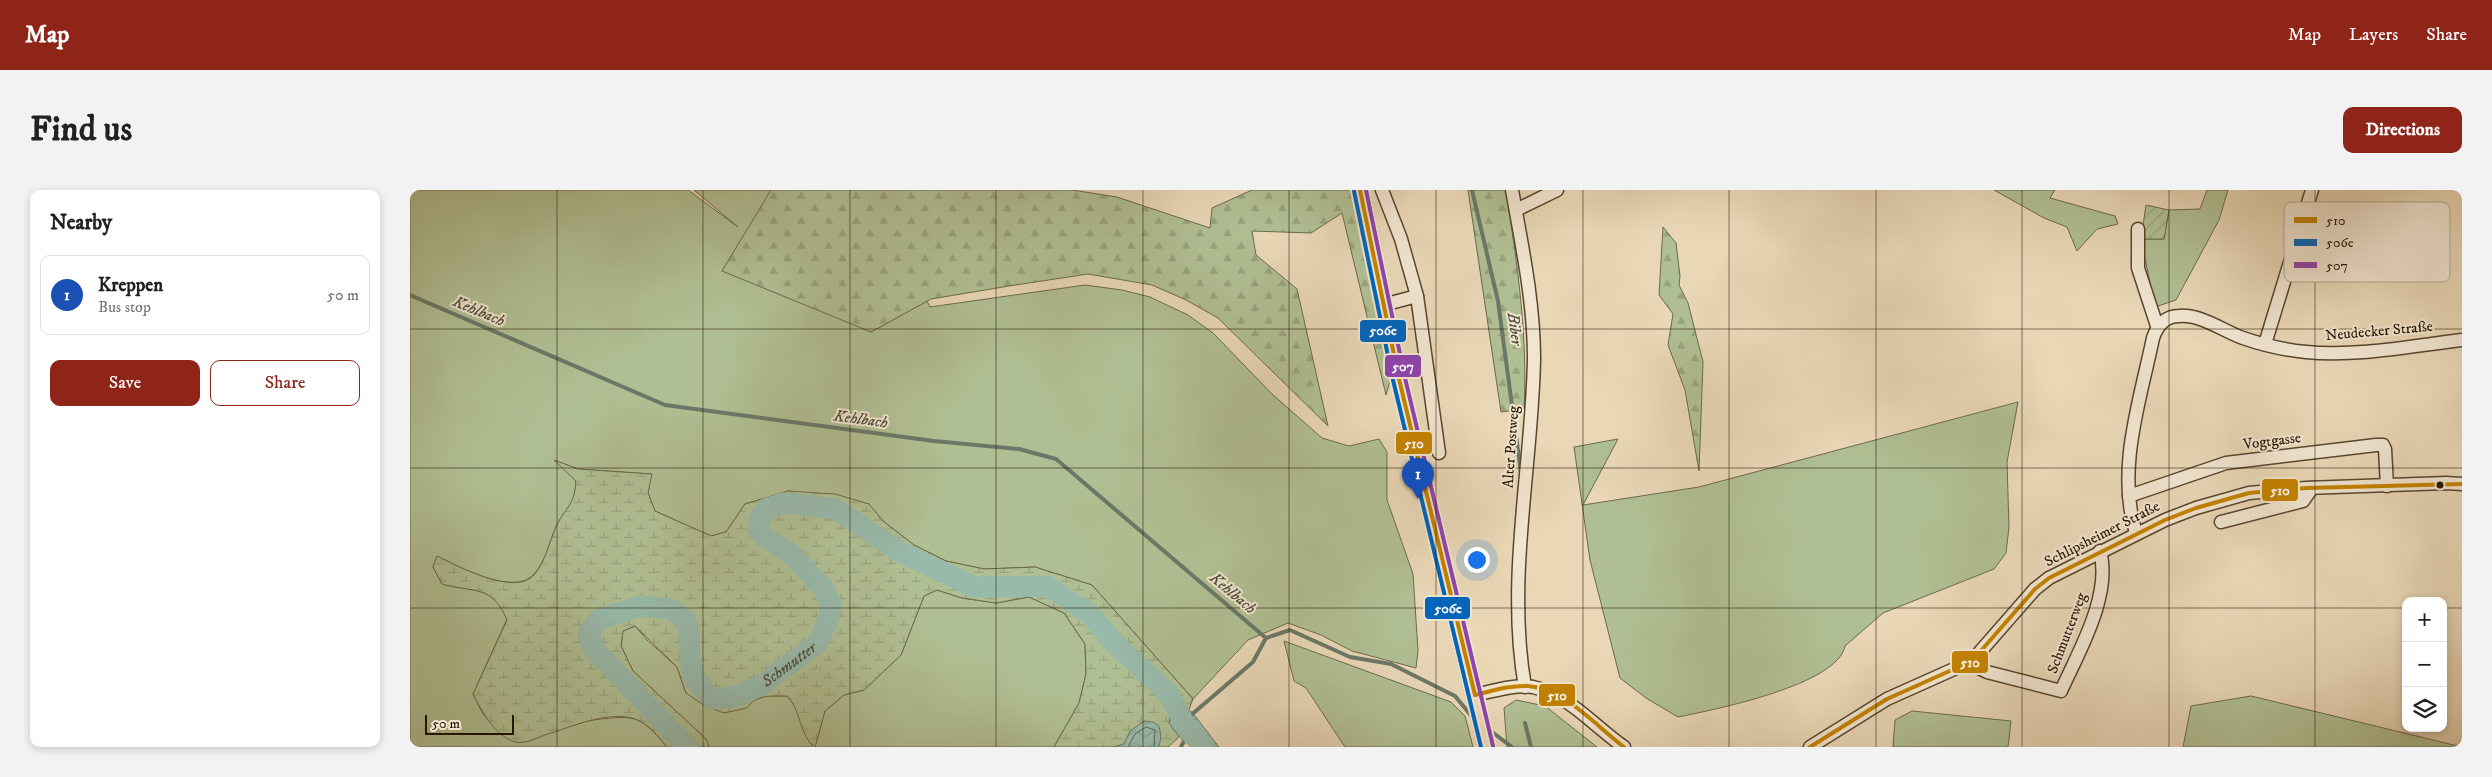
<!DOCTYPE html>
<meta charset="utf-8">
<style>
:root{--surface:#fff;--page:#f2f2f2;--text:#202124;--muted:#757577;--line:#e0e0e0;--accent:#8f2418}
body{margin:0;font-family:"IM FELL DW Pica",serif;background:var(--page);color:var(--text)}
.controls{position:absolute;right:15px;bottom:15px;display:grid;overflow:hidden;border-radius:10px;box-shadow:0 2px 8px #0003}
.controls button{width:45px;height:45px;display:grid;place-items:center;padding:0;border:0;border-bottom:1px solid var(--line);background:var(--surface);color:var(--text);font:25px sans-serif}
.scale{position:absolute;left:15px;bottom:12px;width:89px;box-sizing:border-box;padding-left:5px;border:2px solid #261500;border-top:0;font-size:14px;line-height:18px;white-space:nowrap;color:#261500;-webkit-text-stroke:4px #f1e5d0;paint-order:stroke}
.you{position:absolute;left:1066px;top:369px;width:18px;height:18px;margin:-12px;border:4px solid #fff;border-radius:50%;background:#1a73e8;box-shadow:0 0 0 8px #1a73e833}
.badge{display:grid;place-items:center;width:32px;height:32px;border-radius:50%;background:var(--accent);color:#fff;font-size:16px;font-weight:700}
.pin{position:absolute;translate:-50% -41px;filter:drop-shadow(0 1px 2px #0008)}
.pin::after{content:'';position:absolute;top:26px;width:18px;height:15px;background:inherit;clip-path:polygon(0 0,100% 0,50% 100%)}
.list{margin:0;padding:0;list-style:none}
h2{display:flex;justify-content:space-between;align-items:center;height:65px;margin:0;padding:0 20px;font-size:21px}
h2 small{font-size:16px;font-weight:400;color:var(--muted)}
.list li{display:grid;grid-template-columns:32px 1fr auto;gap:15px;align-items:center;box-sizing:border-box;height:80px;margin:0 10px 10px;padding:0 10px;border:1px solid var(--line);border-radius:10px}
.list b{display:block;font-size:19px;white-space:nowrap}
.list p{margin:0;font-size:16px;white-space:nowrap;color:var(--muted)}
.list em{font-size:16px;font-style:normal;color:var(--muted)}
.actions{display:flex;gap:10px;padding:15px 20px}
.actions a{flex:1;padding:11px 0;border:1px solid var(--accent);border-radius:10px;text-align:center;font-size:18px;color:var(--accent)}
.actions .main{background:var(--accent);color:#fff}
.icon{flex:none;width:28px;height:28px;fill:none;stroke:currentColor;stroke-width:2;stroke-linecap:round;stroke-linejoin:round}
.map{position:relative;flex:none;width:2052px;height:557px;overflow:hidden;border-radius:10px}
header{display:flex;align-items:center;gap:30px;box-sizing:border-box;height:70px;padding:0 25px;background:var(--accent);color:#fff}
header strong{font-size:24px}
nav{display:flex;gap:28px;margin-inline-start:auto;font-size:18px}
.intro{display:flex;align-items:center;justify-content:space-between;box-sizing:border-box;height:120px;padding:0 30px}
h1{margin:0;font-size:35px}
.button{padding:12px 22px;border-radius:10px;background:var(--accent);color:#fff;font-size:18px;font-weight:700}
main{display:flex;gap:30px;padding:0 30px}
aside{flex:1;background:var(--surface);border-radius:10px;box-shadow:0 2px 8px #0003}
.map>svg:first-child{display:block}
</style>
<header>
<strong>Map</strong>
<nav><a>Map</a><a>Layers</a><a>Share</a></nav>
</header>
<div class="intro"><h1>Find us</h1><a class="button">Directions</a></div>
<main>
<aside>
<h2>Nearby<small></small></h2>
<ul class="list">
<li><span class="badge" style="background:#1a4fb4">1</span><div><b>Kreppen</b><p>Bus stop</p></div><em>50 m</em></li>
</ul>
<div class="actions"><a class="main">Save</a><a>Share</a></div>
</aside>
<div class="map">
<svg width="2052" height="557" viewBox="0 0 2052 557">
<defs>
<pattern id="forest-firs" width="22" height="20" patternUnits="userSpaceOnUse" patternTransform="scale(1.25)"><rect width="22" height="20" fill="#b0bf93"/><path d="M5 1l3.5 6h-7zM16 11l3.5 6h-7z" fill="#97a37d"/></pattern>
<pattern id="wetland-marsh" width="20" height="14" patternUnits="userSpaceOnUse" patternTransform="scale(1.25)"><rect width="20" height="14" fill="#b0bf93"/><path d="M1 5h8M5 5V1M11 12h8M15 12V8" fill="none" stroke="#97a37d"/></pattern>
<pattern id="garden-furrows" width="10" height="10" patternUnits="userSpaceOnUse" patternTransform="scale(1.25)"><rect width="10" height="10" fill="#b0bf93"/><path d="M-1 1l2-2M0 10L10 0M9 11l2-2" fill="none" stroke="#97a37d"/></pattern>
<pattern id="water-waves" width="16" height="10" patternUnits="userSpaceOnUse" patternTransform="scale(1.25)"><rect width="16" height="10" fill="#98baab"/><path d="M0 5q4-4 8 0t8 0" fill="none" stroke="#839f91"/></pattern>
</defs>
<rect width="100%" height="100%" fill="#e9d7b6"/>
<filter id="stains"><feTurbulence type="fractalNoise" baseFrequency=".004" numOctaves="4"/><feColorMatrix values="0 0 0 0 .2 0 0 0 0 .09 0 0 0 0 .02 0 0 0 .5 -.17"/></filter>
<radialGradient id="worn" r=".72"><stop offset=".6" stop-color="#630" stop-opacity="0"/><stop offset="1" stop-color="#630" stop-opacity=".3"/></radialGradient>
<g fill="#b0bf93" stroke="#6b6a4a">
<path d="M0,0H278L328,37L284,0H361L461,142L517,111L520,117L675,95L712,100L740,107L778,125L803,143L862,204L912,248L939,256L969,249L977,262V310L1003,384L1008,461L1006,478L942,461L911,445L878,433L838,450L783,509L682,395L625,377L574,379L536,371L504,355L473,331L459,314L378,301L335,314L316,342L301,346L245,321L238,303L241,284L168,279L146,271L166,291C165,317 154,318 145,339C139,354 135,372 124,384C105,407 47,376 27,366L23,377L32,394C64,403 82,394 97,429L63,504L73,524L95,547C122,542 203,522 225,529C239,534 248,547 257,557H0Z"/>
<polygon points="1584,0 1645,0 1640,8 1705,26 1708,34 1687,39 1667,61 1657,37 1634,28"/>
<polygon points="1797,0 1818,0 1809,30 1766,110 1745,117 1731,49 1754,49 1759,20 1790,19"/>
<path d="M1608,212L1597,272L1599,337L1596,363L1584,379L1473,423L1435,456C1428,495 1303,520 1268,527L1236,508L1210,488L1180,370L1164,257L1208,249L1173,315L1289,297Z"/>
<polygon points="527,400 552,408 586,413 619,407 654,423 675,454 676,484 669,513 644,557 405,557 415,521 434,505 454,500 491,465 514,406"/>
<path d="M225,436L237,450L267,477L276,503L341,511L357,506H377C391,520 391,542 403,557H299L296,549L223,481L211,456L213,441Z"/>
<polygon points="874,451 1041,512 1055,526 1063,557 935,557 896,498 884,491"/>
<polygon points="1841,506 2052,557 1773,557 1781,516"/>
<polygon points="1106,510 1135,516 1187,557 1097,557 1094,518"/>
<polygon points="1502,521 1601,531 1598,557 1483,557 1485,530"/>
</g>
<g fill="url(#forest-firs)" stroke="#6b6a4a">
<polygon points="361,0 662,0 707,7 800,38 802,18 842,0 943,0 982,184 976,205 932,23 901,43 842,41 846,65 887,99 918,236 808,128 776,110 742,95 678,84 599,96 521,109 461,142 312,81"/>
<path d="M1058,0H1096C1107,73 1118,145 1114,219L1091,222Z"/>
<polygon points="1253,37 1266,53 1270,86 1269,95 1278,113 1293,172 1289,281 1275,200 1258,155 1263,124 1249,105"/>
</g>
<path fill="url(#wetland-marsh)" stroke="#6b6a4a" d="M144,270L168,279L242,284L238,303L245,321L301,346L316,342L335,314L378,301L425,304L459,314L473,331L504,355L536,371L574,379L625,377L682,395L783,509L768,548L758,557H644L669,513L676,484L675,454L654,423L619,407L586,413L552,408L527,400L514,406L491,465L454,500L434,505L415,521L405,557C389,546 391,519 377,506C362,506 346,504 337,518L314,523L295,516L276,503L267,477L225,436L213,441L211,456L223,481L296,549L299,557H257C248,546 239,534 225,529C199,520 161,537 135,545C127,548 115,554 106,552C85,547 72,521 63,504L97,430C82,394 64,403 32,394L23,377L27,366C47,376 105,407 124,385C135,372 139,354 145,339C154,318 165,316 166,291Z"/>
<polygon fill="url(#garden-furrows)" stroke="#6b6a4a" points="1736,15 1759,20 1754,49 1731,49"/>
<g fill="url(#water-waves)" stroke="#6a7867">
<path d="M762,510L782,522L809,557C780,557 775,557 759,533L762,517Z"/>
<polygon points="734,531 743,532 749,536 751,546 749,557 703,557 714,554 720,541"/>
</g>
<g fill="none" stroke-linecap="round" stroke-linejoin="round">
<g stroke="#5f6856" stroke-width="1">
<polyline points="718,557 725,544 736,537 745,540 744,557"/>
<path d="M781,557C780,549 769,540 764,532L768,521L779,526L803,557"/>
</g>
<g stroke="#6a7867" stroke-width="4">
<polyline points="1062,0 1088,111 1111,283"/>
<polyline points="0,105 255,215 524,251 609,259 646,269 856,448 880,440 940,467 981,474 1045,506 1064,529"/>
<polyline points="780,526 843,472 856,448"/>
<polyline points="1115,533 1121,557"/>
<polyline points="1078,539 1102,557"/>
<polyline points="771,557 775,549"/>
</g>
<path stroke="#98baab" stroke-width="21" id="s1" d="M277,557L184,459L178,444L189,429L230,416L261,419L275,429L279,442L280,470L284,488L302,509L322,507L350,496L407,454L418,431L421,414L413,398L380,363L354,347L348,340L350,328L357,318L373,313L426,319L490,362L564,397L637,396L680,424L704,453L758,503L778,540L794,557"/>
<g stroke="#57462e" stroke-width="15">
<g id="minor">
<polyline points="972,0 991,49 1007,106 1029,263"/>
<path d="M1102,0C1112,56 1124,112 1124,169C1122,278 1096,389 1115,497"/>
<polyline points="1106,20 1147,0"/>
<polyline points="1728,39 1728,78 1747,136"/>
<polyline points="973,115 1007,106"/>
<polyline points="1855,154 1902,0"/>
<polyline points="1719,306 1816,273 1966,255 1973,255 1975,259 1977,296"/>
<polyline points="1811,332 1893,311 1902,298"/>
<path d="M1726,343C1706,280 1730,211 1743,148C1747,136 1755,126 1769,126C1791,124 1813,141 1833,148C1853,155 1876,160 1896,162C1947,167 2002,156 2052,150"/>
<path d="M1562,471L1569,478L1577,482L1651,501C1669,461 1702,405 1690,361"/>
<path d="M1065,505C1083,501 1106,494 1123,497C1158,504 1186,538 1214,557"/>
<polyline points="1400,557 1477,509 1562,471 1625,399 1639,388 1755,330 1786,318 1839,303 1896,298 2036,293 2052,294"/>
</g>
</g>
<g stroke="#261500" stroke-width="19">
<polyline id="major" points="950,0 989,189 1077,557"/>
</g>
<use href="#minor" stroke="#f1e5d0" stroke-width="12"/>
<use href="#major" stroke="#e9d7b6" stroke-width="16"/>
<g stroke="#f1e5d0" stroke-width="8">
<g id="bus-1">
<polyline points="950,0 989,189 1065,505"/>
<path d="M1065,505C1082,501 1100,495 1118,496C1155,499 1186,536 1214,557"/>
<polyline points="1400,557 1477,509 1562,471 1625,399 1639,388 1755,330 1786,318 1839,303 1896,298 2052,294"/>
</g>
</g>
<g stroke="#f1e5d0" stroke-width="8">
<polyline id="bus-2" points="944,1 983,190 1071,557"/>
</g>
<g stroke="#f1e5d0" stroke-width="8">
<polyline id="bus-3" points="956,0 995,188 1083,556"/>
</g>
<use href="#bus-1" stroke="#c38200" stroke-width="4"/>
<use href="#bus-2" stroke="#0065bd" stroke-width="4"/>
<use href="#bus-3" stroke="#8e44ad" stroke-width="4"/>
</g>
<path fill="none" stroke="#261500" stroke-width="1" stroke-opacity="0.55" d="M147,0V557M293,0V557M440,0V557M586,0V557M733,0V557M879,0V557M1026,0V557M1173,0V557M1319,0V557M1466,0V557M1612,0V557M1759,0V557M1905,0V557M0,139H2052M0,278H2052M0,418H1996M2033,418H2052"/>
<circle fill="#261500" stroke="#f1e5d0" stroke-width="2" cx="2030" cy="295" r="4.5"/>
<g text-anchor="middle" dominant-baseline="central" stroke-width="4" stroke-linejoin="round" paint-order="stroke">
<g font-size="15" fill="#261500" stroke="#f1e5d0">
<text transform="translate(1969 141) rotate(-5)">Neudecker Straße</text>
<text transform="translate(1862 251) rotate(-7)">Vogtgasse</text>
<text transform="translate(1101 257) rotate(-86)">Alter Postweg</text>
<text transform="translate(1692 344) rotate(-27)">Schlipsheimer Straße</text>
<text transform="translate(1657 443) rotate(-69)">Schmutterweg</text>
</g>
<g font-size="16" font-style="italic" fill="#4e4f3c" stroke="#f1e5d0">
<text transform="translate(69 121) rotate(23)">Kehlbach</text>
<text transform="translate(1105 139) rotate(83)">Biber</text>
<text transform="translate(451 229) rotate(8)">Kehlbach</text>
<text transform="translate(823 403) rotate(40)">Kehlbach</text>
<text stroke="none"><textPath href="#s1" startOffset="435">Schmutter</textPath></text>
</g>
</g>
<rect x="1874" y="12" width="166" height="80" rx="8" fill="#f1e5d0" stroke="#b4a792" stroke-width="1"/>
<rect x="1884" y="27" width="23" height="6" fill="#c38200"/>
<rect x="1884" y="49" width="23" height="7" fill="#0065bd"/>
<rect x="1884" y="72" width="23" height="6" fill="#8e44ad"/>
<g font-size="14" fill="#261500">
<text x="1916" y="35">510</text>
<text x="1916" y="57">506e</text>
<text x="1916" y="80">507</text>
</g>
<g stroke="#f1e5d0" stroke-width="2">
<rect x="949" y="129" width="48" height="24" rx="5" fill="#0065bd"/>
<rect x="974" y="164" width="38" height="24" rx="5" fill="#8e44ad"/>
<rect x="985" y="241" width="38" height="24" rx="5" fill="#c38200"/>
<rect x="1851" y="288" width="38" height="24" rx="5" fill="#c38200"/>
<rect x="1014" y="406" width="47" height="24" rx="5" fill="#0065bd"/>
<rect x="1541" y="460" width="38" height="24" rx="5" fill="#c38200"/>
<rect x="1128" y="493" width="38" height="24" rx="5" fill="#c38200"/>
</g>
<g font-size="14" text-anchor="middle" font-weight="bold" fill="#fff">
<text x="973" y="145">506e</text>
<text x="993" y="181">507</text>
<text x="1004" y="258">510</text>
<text x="1870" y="305">510</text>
<text x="1038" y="423">506e</text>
<text x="1560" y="477">510</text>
<text x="1147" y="510">510</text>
</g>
<rect width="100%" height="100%" filter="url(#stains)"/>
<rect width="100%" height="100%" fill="url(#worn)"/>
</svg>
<div class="controls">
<button>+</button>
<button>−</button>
<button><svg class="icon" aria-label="layers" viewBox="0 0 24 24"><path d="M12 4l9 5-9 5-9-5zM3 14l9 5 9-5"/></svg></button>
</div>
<div class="scale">50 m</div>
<div class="you"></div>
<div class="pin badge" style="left:1008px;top:309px;background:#1a4fb4">1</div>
</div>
</main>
